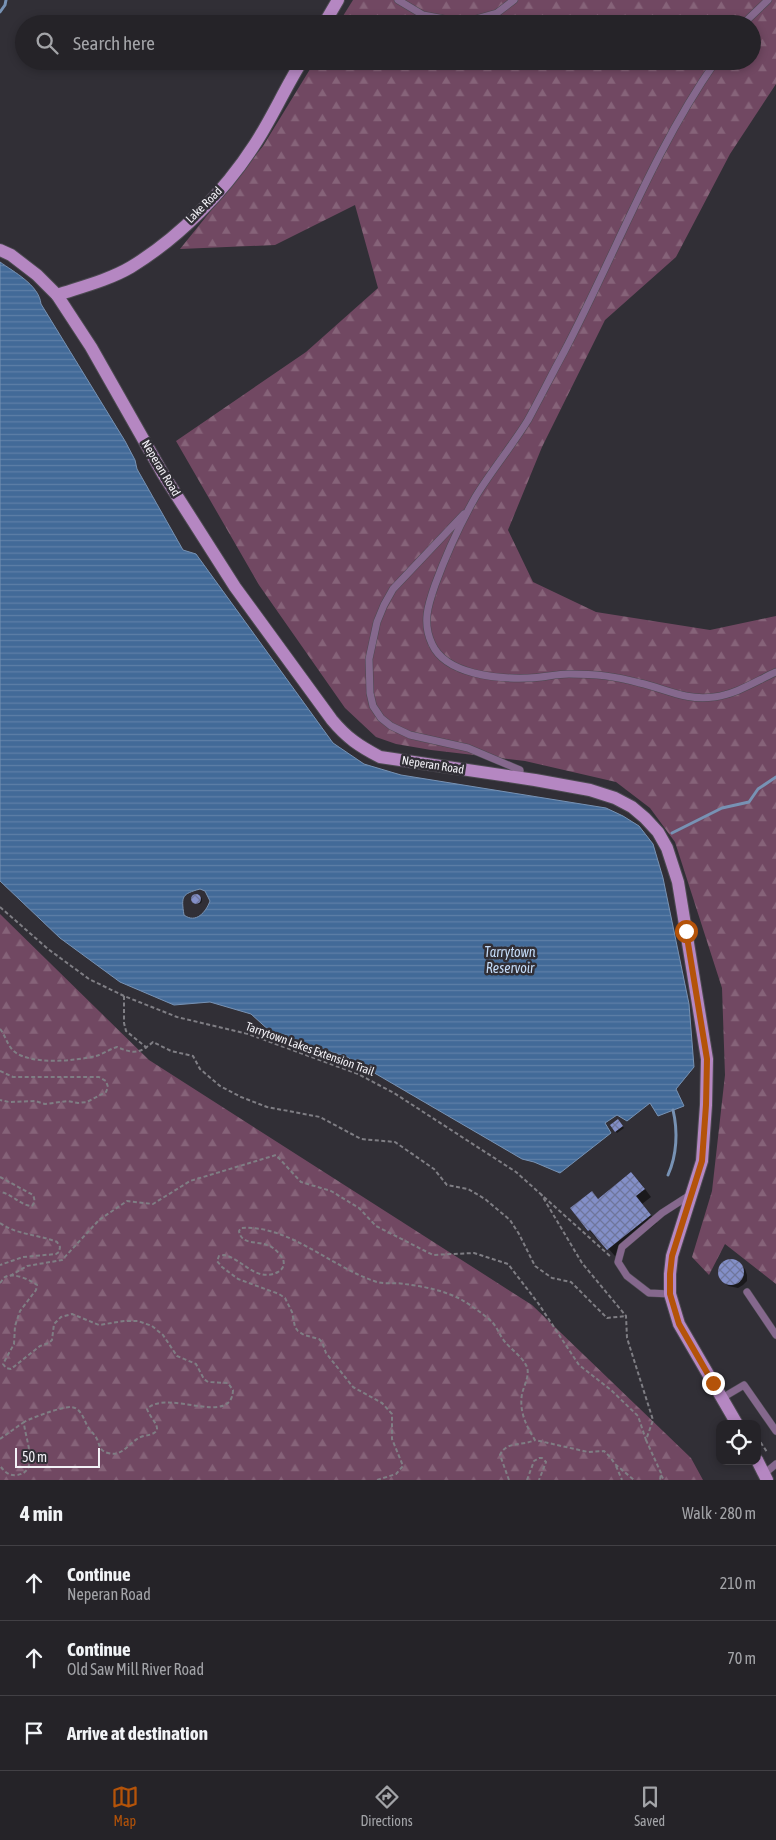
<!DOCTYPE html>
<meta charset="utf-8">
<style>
:root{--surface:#252328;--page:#312f34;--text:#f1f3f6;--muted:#a3a4a8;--line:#424045;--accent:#b45309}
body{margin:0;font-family:"Asap Condensed",sans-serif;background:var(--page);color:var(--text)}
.controls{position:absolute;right:15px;bottom:15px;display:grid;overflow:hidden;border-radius:10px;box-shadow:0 2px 8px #0003}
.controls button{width:45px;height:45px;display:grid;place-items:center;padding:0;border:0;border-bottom:1px solid var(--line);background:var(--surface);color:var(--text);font:25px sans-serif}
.scale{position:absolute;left:15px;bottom:12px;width:85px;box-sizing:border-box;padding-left:5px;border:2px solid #f2f1f6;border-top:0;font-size:14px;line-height:18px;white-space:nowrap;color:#f2f1f6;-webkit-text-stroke:4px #312f36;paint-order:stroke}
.stop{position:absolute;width:15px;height:15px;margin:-11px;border:4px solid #b45309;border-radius:50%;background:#fff}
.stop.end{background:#b45309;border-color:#fff;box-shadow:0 1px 5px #0008}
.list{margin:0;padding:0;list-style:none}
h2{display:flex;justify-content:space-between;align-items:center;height:65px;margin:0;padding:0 20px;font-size:21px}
h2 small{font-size:16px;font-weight:400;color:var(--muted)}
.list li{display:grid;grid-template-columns:32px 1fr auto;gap:15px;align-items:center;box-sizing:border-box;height:75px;padding:0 20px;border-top:1px solid var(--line)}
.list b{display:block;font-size:19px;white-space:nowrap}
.list p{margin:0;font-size:16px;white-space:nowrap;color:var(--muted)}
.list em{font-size:16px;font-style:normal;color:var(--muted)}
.icon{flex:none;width:28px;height:28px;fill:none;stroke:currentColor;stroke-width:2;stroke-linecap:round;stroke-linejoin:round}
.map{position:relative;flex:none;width:776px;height:1480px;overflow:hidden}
.search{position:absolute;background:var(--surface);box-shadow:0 2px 8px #0003;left:15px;right:15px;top:15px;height:55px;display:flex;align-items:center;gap:12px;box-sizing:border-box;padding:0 18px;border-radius:28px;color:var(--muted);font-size:19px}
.sheet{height:290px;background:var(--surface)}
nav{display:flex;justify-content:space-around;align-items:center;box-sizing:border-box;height:70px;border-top:1px solid var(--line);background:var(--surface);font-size:14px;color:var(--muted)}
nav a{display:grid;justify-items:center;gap:2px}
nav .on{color:var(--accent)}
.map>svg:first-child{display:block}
</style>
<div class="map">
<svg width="776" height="1480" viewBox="0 0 776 1480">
<defs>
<pattern id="forest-firs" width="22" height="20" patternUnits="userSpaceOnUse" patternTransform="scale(1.25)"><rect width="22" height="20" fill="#714862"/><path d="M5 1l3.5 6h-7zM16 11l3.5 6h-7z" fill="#866379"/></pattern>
<pattern id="water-rules" width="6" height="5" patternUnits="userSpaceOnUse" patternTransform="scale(1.25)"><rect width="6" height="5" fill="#426a98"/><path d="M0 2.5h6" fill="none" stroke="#5e80a7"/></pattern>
<pattern id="building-cross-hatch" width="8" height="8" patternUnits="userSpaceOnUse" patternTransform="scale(1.25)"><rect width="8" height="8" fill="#838fc8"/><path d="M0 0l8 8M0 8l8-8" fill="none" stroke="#6f769c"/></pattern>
</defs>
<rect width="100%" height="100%" fill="#312f36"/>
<g fill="url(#forest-firs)">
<polygon points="353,0 776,0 776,84 730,154 676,257 605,320 542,447 508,530 533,582 596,612 710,630 776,616 776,1284 725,1244 709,1275 692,1257 712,1191 725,1075 722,988 675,842 650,808 616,782 525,761 431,750 396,744 376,737 345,708 259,585 176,441 306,352 378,288 355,205 275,245 180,249 263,146 315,61 752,61 752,24 338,24"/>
<polygon points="0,914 149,1060 532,1305 691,1458 703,1480 0,1480"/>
</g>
<path fill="url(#water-rules)" stroke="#7792b4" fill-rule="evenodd" d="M0,262C14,272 39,285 41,304L125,441L135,460L137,469L183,550L196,554L333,743L364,764L401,775L606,808L623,816L639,826L653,844L663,878L689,1004L694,1067L676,1089L684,1106L658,1116L650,1103L627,1121L617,1115L605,1123L611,1133L560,1173L534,1162L522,1159L347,1057L272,1033L251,1014L210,1002L174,1005L120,982L60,938L0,881ZM200,889L205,891L210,901C206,912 196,924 184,915C181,896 182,894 200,889Z"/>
<g fill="#0007">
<circle cx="198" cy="900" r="4"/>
<polygon points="618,1121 624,1128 617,1133 611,1125"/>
<polygon points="639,1181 651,1197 642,1204 657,1223 615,1256 598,1237 596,1238 589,1230 598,1200"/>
<polygon points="727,1260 736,1260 745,1269 747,1275 747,1281 743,1285 738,1288 728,1286 720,1277 718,1271 721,1265"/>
</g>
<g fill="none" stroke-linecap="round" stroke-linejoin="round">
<g stroke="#7792b4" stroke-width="3">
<polyline points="0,12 5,5 6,0"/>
<polyline points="672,833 722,808 749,802 758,789 776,777"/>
<path d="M668,1175C677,1155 678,1131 673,1110"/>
</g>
</g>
<g fill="url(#building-cross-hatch)">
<circle cx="196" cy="899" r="5"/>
<polygon points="618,1119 623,1126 615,1132 610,1125"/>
<polygon points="631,1172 645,1189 636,1196 651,1215 607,1250 590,1230 588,1231 570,1208 592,1191 598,1199"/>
<circle cx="731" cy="1272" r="13"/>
</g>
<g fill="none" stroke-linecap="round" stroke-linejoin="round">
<g stroke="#4c4a51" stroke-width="8">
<g id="lane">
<polyline points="398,0 423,15 455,21 465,22 497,13 514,0"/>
<polyline points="743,24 768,0"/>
<path d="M716,61C653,151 615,255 564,352C552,374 540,398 528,420C512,446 492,470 476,496C460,524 446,555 435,585C428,605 422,623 432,644C446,675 498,679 528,678C542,678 555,674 569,674C596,674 614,676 640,683C666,689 686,701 714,697C737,694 756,681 776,672"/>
<polyline points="464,514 393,589 384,605 377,622 369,659 370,693 373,706 381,718 391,726 410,735 468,748 520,770 520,778"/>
<polyline points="747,1292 776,1335"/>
<polyline points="670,1294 649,1293 627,1276 618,1262 622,1247 662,1213 690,1195"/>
<polyline points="722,1398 744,1385 776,1431"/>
<polyline points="764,1474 776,1464"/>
</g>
</g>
<g stroke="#4c4a51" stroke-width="14">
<g id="secondary">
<polyline points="324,24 338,0"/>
<path d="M0,250L11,255L37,275L57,295L91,347L163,474L235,587L332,720C347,738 359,746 380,757L535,780L590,790L615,798L632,807L645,818L658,832L667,848L678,882L707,1059L706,1105L702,1161L672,1256L670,1274V1294L679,1324L737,1424"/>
<path d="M57,295C81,287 109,280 131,267C180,237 224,192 255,144C272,118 285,88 302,61"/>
<polyline points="757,1460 767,1480"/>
</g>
</g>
<g stroke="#7f7e84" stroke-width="2" stroke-dasharray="4 2.5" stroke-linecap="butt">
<polyline points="0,907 48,949 89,979 124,996 177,1017 248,1034 358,1074 394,1093 516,1172 610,1256"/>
<polyline points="124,996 124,1023 126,1031 147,1048"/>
<path d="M0,1029C6,1036 7,1046 15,1052C32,1065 75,1061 96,1056C103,1054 110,1049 117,1047C134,1054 139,1054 153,1042L171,1051L193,1056L200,1069L220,1086L241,1097L267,1107L320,1117L361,1139L395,1142L434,1169L447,1185L468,1189L485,1199L510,1220L519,1234L535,1266L552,1278L571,1282L607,1318L626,1316"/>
<polyline points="0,1071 13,1077 99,1077 106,1081 108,1087 106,1092 87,1102 78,1103 68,1101 45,1104 35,1101 9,1102 0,1100"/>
<path d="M0,1177L33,1195C35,1200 35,1202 32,1206C19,1205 13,1194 0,1192"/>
<path d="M0,1223C17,1235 37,1234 57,1242L60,1247L59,1252L56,1254L23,1257L0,1265"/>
<polyline points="10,1276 27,1266 62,1260 99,1220 127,1201 153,1204 190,1181 276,1155 301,1182 331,1191 359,1208 376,1226 433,1255 474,1253 508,1264 538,1303 579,1365 611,1390 638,1416 646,1440 653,1420 627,1338 626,1316 582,1263 541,1194"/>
<path d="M0,1283C2,1281 3,1278 5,1277C13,1272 31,1280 37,1285L36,1290L20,1311L15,1326L14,1344L3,1364L6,1368L11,1369L40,1346L49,1343L52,1340L54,1324L61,1317L72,1314L99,1325L124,1321H138L152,1326L163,1335L177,1356L196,1364L204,1379L208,1382L228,1383L233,1390C232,1428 167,1388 147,1409C151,1421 169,1432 144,1436C130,1439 124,1458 108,1453C98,1451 100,1442 95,1436C91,1430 94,1435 90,1430C84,1423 83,1408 71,1407C64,1406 31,1418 24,1422C24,1436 41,1472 17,1475C9,1476 5,1472 0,1466"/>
<polyline points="757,1437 767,1452"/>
<polyline points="0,1439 24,1422"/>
<polyline points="646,1440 661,1473 660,1480"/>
<polyline points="616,1466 622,1480"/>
<polyline points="661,1475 664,1480"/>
<path d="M377,1480L396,1474L403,1466L392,1439V1414L382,1403L353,1387L326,1353L322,1342L319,1339L304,1335L298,1331L295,1327L292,1312L285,1298L279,1294L238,1279L222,1267L217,1261L219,1256L224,1255C243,1259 256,1283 278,1272C283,1269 285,1265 283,1259C279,1253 274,1247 267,1245C257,1241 241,1245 239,1231L241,1228C287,1224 332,1267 374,1281C384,1285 394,1282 404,1284C423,1286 446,1291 462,1300C472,1306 485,1315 493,1323C498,1329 500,1336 505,1342C511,1349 522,1357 526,1365C531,1374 524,1385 522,1394C519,1411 526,1426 535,1440L588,1452L604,1451L610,1457L615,1464L634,1480"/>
<path d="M509,1480L500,1455C506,1441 523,1446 535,1440"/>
<polyline points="527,1480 534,1461 539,1458 542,1458 546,1462 539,1480"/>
</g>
<use href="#lane" stroke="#85688d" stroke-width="7"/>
<use href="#secondary" stroke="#b587c2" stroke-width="12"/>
</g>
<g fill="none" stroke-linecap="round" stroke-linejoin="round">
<polyline stroke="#b45309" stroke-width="6" points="686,931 707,1059 706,1105 702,1161 672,1256 670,1274 670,1294 679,1324 713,1383"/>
</g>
<g text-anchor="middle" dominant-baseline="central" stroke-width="5" stroke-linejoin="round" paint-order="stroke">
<g font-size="12" fill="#f2f1f6" stroke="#312f36">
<text transform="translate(204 205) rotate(-45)">Lake Road</text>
<text transform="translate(161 468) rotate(59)">Neperan Road</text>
<text transform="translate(433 765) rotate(9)">Neperan Road</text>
<text transform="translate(310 1049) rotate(20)">Tarrytown Lakes Extension Trail</text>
</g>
<g font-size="14" font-style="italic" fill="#c4dbf7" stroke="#312f36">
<text x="510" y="952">Tarrytown<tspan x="510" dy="16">Reservoir</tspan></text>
</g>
</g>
</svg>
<div class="controls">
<button><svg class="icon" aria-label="locate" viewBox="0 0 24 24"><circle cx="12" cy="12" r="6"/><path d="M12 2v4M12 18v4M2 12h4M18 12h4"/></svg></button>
</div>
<div class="scale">50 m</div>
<div class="stop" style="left:686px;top:931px"></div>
<div class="stop end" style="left:713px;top:1383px"></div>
<div class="search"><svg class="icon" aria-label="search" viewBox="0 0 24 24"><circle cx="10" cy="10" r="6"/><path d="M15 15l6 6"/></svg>Search here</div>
</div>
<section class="sheet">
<h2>4 min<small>Walk · 280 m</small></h2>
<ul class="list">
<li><svg class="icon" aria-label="ahead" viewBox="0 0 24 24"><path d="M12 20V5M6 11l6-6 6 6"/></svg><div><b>Continue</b><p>Neperan Road</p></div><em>210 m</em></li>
<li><svg class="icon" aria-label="ahead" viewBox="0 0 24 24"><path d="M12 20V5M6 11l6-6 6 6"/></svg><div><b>Continue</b><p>Old Saw Mill River Road</p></div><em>70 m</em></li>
<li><svg class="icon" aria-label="arrive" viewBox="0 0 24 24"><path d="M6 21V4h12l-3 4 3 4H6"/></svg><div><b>Arrive at destination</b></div></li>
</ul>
</section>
<nav>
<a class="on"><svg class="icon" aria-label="map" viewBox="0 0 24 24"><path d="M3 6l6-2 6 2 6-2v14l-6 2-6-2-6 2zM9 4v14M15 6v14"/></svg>Map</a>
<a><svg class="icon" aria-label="directions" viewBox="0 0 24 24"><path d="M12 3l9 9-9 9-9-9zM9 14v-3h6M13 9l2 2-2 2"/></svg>Directions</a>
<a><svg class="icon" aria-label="saved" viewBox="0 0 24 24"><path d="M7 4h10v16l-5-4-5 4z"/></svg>Saved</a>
</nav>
